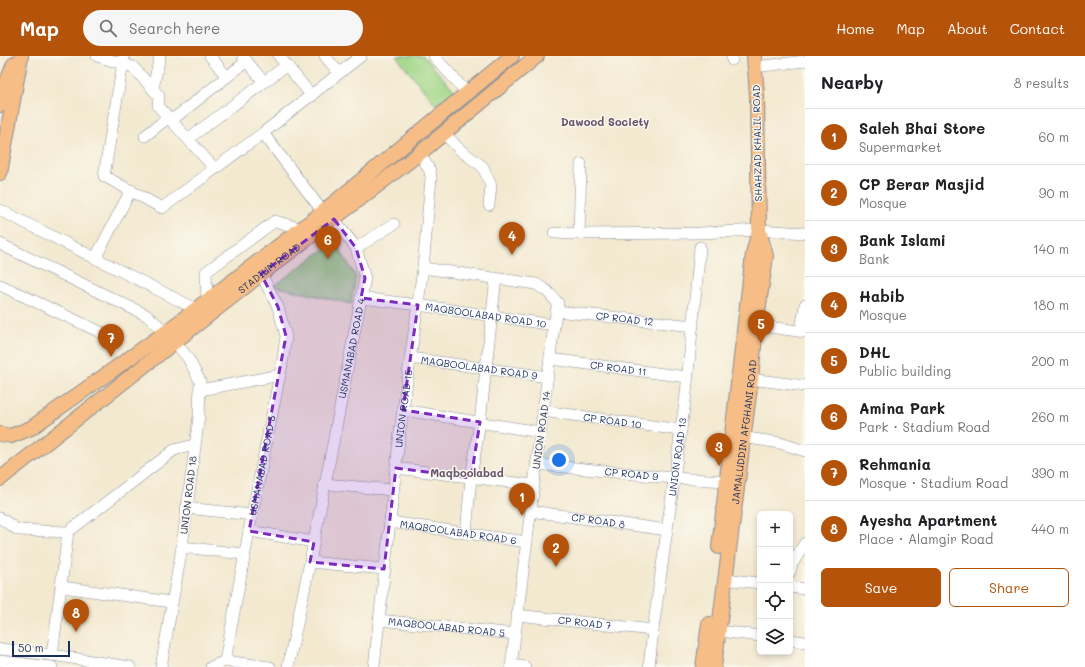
<!DOCTYPE html>
<meta charset="utf-8">
<style>
:root{--surface:#fff;--page:#f6f6f6;--text:#202124;--muted:#757577;--line:#e0e0e0;--accent:#b45309}
body{margin:0;font-family:Mali,sans-serif;background:var(--page);color:var(--text)}
.controls{position:absolute;right:12px;bottom:12px;display:grid;overflow:hidden;border-radius:6px;box-shadow:0 2px 6px #0003}
.controls button{width:36px;height:36px;display:grid;place-items:center;padding:0;border:0;border-bottom:1px solid var(--line);background:var(--surface);color:var(--text);font:20px sans-serif}
.scale{position:absolute;left:12px;bottom:10px;width:58px;box-sizing:border-box;padding-left:4px;border:2px solid #1b2f5e;border-top:0;font-size:11px;line-height:14px;white-space:nowrap;color:#1b2f5e;-webkit-text-stroke:3px #fbf7ec;paint-order:stroke}
.you{position:absolute;left:559px;top:404px;width:14px;height:14px;margin:-10px;border:3px solid #fff;border-radius:50%;background:#1a73e8;box-shadow:0 0 0 6px #1a73e833}
.badge{display:grid;place-items:center;width:26px;height:26px;border-radius:50%;background:var(--accent);color:#fff;font-size:13px;font-weight:700}
.pin{position:absolute;translate:-50% -33px;filter:drop-shadow(0 1px 2px #0008)}
.pin::after{content:'';position:absolute;top:21px;width:14px;height:12px;background:inherit;clip-path:polygon(0 0,100% 0,50% 100%)}
.list{margin:0;padding:0;list-style:none}
h2{display:flex;justify-content:space-between;align-items:center;height:52px;margin:0;padding:0 16px;font-size:17px}
h2 small{font-size:13px;font-weight:400;color:var(--muted)}
.list li{display:grid;grid-template-columns:26px 1fr auto;gap:12px;align-items:center;box-sizing:border-box;height:56px;padding:0 16px;border-top:1px solid var(--line)}
.list b{display:block;font-size:15px;white-space:nowrap}
.list p{margin:0;font-size:13px;white-space:nowrap;color:var(--muted)}
.list em{font-size:13px;font-style:normal;color:var(--muted)}
.actions{display:flex;gap:8px;padding:12px 16px}
.actions a{flex:1;padding:9px 0;border:1px solid var(--accent);border-radius:6px;text-align:center;font-size:14px;color:var(--accent)}
.actions .main{background:var(--accent);color:#fff}
.icon{flex:none;width:22px;height:22px;fill:none;stroke:currentColor;stroke-width:2;stroke-linecap:round;stroke-linejoin:round}
.map{position:relative;flex:none;width:805px;height:611px;overflow:hidden}
header{display:flex;align-items:center;gap:24px;box-sizing:border-box;height:56px;padding:0 20px;background:var(--accent);color:#fff}
header strong{font-size:19px}
nav{display:flex;gap:22px;margin-inline-start:auto;font-size:14px}
.search{width:280px;height:36px;background:var(--page);display:flex;align-items:center;gap:10px;box-sizing:border-box;padding:0 14px;border-radius:22px;color:var(--muted);font-size:15px}
main{display:flex}
aside{flex:1;background:var(--surface)}
.map>svg:first-child{display:block}
</style>
<header>
<strong>Map</strong>
<div class="search"><svg class="icon" aria-label="search" viewBox="0 0 24 24"><circle cx="10" cy="10" r="6"/><path d="M15 15l6 6"/></svg>Search here</div>
<nav><a>Home</a><a>Map</a><a>About</a><a>Contact</a></nav>
</header>
<main>
<div class="map">
<svg width="805" height="611" viewBox="0 0 805 611">
<rect width="100%" height="100%" fill="#fbf7ec"/>
<filter id="ink" filterUnits="userSpaceOnUse"><feTurbulence type="fractalNoise" baseFrequency=".025" numOctaves="2"/><feDisplacementMap in="SourceGraphic" scale="8" xChannelSelector="R" yChannelSelector="G"/><feConvolveMatrix kernelMatrix="1 2 1 2 8 2 1 2 1" color-interpolation-filters="sRGB"/></filter>
<filter id="wash" filterUnits="userSpaceOnUse"><feTurbulence type="fractalNoise" baseFrequency=".012" numOctaves="4" result="noise"/><feDisplacementMap in="SourceGraphic" scale="16" xChannelSelector="R" yChannelSelector="G"/><feGaussianBlur stdDeviation="0.9" result="paint"/><feColorMatrix in="noise" values="0 0 0 0 0 0 0 0 0 0 0 0 0 0 0 0 0 1.4 0 .05"/><feComposite in="paint" operator="in"/></filter>
<g filter="url(#wash)">
<rect width="100%" height="100%" fill="#f3e9d0"/>
<g fill="#a2d788" stroke="#5e8373">
<polygon points="396,0 423,0 455,35 436,49"/>
<polygon points="335,185 356,221 351,248 274,230"/>
</g>
</g>
<g filter="url(#ink)">
<g fill="none" stroke-linecap="round" stroke-linejoin="round">
<g stroke="#878c97" stroke-width="12">
<g id="minor">
<polyline points="97,0 133,11 159,40 158,50 215,113"/>
<polyline points="124,0 104,120 162,152 263,77 361,0"/>
<polyline points="210,0 227,21"/>
<polyline points="279,0 312,40"/>
<polyline points="325,0 339,17"/>
<polyline points="434,0 467,37"/>
<polyline points="732,0 732,4"/>
<polyline points="243,1 264,26"/>
<polyline points="755,11 805,5"/>
<polyline points="153,32 160,0"/>
<polyline points="172,64 247,5"/>
<polyline points="263,77 323,156"/>
<polyline points="444,77 459,93 483,111 491,130 489,149"/>
<polyline points="145,80 169,61"/>
<polyline points="188,83 287,9"/>
<polyline points="0,154 196,253"/>
<polyline points="554,177 579,178 699,177 759,174 805,177"/>
<polyline points="579,178 581,108"/>
<polyline points="0,188 146,259 166,276 174,285 188,302 200,325 199,360 182,491 161,611"/>
<polyline points="356,192 394,168"/>
<polyline points="95,203 131,134"/>
<polyline points="423,212 536,228 547,235 558,247 554,269 511,611"/>
<polyline points="0,229 111,281"/>
<path id="s1" d="M361,242L418,249L554,269"/>
<polyline points="207,245 206,216 275,165 302,173"/>
<path id="s2" d="M556,255L693,270"/>
<polyline points="748,268 805,276"/>
<polyline points="801,275 805,249"/>
<path id="s3" d="M410,302L548,321"/>
<path id="s4" d="M550,303L687,321"/>
<polyline points="751,323 805,330"/>
<polyline points="200,334 280,319"/>
<polyline points="403,354 540,376"/>
<path id="s5" d="M543,355L681,374"/>
<polyline points="735,380 780,387 805,395"/>
<path id="s6" d="M536,408L673,422L727,425"/>
<polyline points="396,412 533,429"/>
<polyline points="324,428 393,434"/>
<polyline points="186,452 252,459"/>
<path id="s7" d="M530,455L667,474"/>
<polyline points="0,462 18,474 68,476"/>
<path id="s8" d="M390,466L527,486"/>
<polyline points="249,475 314,486"/>
<polyline points="466,477 471,422 480,366 496,222"/>
<polyline points="182,491 244,498"/>
<polyline points="310,506 384,513"/>
<polyline points="790,516 792,508 805,487"/>
<polyline points="724,523 760,527"/>
<polyline points="62,531 171,546"/>
<polyline points="790,531 805,533"/>
<path id="s9" d="M517,559L653,574"/>
<path id="s10" d="M379,564L515,578"/>
<polyline points="711,574 760,580"/>
<polyline points="790,584 805,586"/>
<polyline points="0,593 52,599 130,611"/>
<polyline points="52,599 68,476 174,394 194,389"/>
<polyline points="0,605 52,611"/>
<path id="s11" d="M225,605L252,459L283,303L286,280L278,251L261,218"/>
<polyline points="511,609 525,611"/>
<polyline points="211,611 225,605 270,611"/>
<path id="s12" d="M288,611L310,506L365,222L356,192L334,163"/>
<path id="s13" d="M374,611L400,375L423,212L431,122L430,115L420,97"/>
<path id="s14" d="M649,611L653,574L686,338L700,191"/>
</g>
</g>
<g stroke="#878c97" stroke-width="16">
<g id="major">
<polyline points="0,49 3,35 14,8"/>
<polyline points="0,117 21,0"/>
<polyline points="0,378 11,380 31,372 162,279 323,156 512,0"/>
<path id="s15" d="M0,423L261,218L420,97L537,0"/>
<polyline points="719,491 753,198 759,175"/>
<polyline points="703,611 709,568"/>
<path id="s16" d="M714,611L751,323L756,269L766,200L759,174L757,39L754,0"/>
</g>
</g>
<use href="#minor" stroke="#fff" stroke-width="11"/>
<use href="#major" stroke="#f6be86" stroke-width="14"/>
</g>
</g>
<path fill="#7b2cbf" fill-opacity="0.2" stroke="#7b2cbf" stroke-width="3" stroke-dasharray="8 5" stroke-linejoin="round" d="M334,163L356,192L365,222L361,242L418,249L403,354L480,366L471,422L396,412L384,513L310,506L314,486L249,475L286,280L278,251L261,218Z"/>
<g text-anchor="middle" dominant-baseline="central" stroke-width="3" stroke-linejoin="round" paint-order="stroke">
<g font-size="10" fill="#1b2f5e" stroke="#fbf7ec">
<text transform="translate(757 87) rotate(-91)">SHAHZAD KHALIL ROAD</text>
<text stroke="none"><textPath href="#s15" startOffset="342">STADIUM ROAD</textPath></text>
<text stroke="none"><textPath href="#s1" startOffset="126">MAQBOOLABAD ROAD 10</textPath></text>
<text stroke="none"><textPath href="#s2" startOffset="69">CP ROAD 12</textPath></text>
<text stroke="none"><textPath href="#s12" startOffset="325">USMANABAD ROAD 4</textPath></text>
<text stroke="none"><textPath href="#s3" startOffset="70">MAQBOOLABAD ROAD 9</textPath></text>
<text stroke="none"><textPath href="#s4" startOffset="69">CP ROAD 11</textPath></text>
<text stroke="none"><textPath href="#s13" startOffset="260">UNION ROAD 15</textPath></text>
<text stroke="none"><textPath href="#s5" startOffset="70">CP ROAD 10</textPath></text>
<text transform="translate(541 374) rotate(-82)">UNION ROAD 14</text>
<text stroke="none"><textPath href="#s16" startOffset="237">JAMALUDDIN AFGHANI ROAD</textPath></text>
<text stroke="none"><textPath href="#s14" startOffset="212">UNION ROAD 13</textPath></text>
<text stroke="none"><textPath href="#s11" startOffset="199">USMANABAD ROAD 5</textPath></text>
<text stroke="none"><textPath href="#s6" startOffset="96">CP ROAD 9</textPath></text>
<text transform="translate(188 439) rotate(-83)">UNION ROAD 18</text>
<text stroke="none"><textPath href="#s7" startOffset="69">CP ROAD 8</textPath></text>
<text stroke="none"><textPath href="#s8" startOffset="69">MAQBOOLABAD ROAD 6</textPath></text>
<text stroke="none"><textPath href="#s9" startOffset="68">CP ROAD 7</textPath></text>
<text stroke="none"><textPath href="#s10" startOffset="68">MAQBOOLABAD ROAD 5</textPath></text>
</g>
<g font-size="11" font-weight="bold" fill="#64546e" stroke="#fbf7ec">
<text x="605" y="65">Dawood Society</text>
<text x="467" y="416">Maqboolabad</text>
</g>
</g>
</svg>
<div class="controls">
<button>+</button>
<button>−</button>
<button><svg class="icon" aria-label="locate" viewBox="0 0 24 24"><circle cx="12" cy="12" r="6"/><path d="M12 2v4M12 18v4M2 12h4M18 12h4"/></svg></button>
<button><svg class="icon" aria-label="layers" viewBox="0 0 24 24"><path d="M12 4l9 5-9 5-9-5zM3 14l9 5 9-5"/></svg></button>
</div>
<div class="scale">50 m</div>
<div class="you"></div>
<div class="pin badge" style="left:522px;top:460px">1</div>
<div class="pin badge" style="left:556px;top:511px">2</div>
<div class="pin badge" style="left:719px;top:410px">3</div>
<div class="pin badge" style="left:512px;top:199px">4</div>
<div class="pin badge" style="left:761px;top:287px">5</div>
<div class="pin badge" style="left:328px;top:203px">6</div>
<div class="pin badge" style="left:111px;top:301px">7</div>
<div class="pin badge" style="left:76px;top:576px">8</div>
</div>
<aside>
<h2>Nearby<small>8 results</small></h2>
<ul class="list">
<li><span class="badge">1</span><div><b>Saleh Bhai Store</b><p>Supermarket</p></div><em>60 m</em></li>
<li><span class="badge">2</span><div><b>CP Berar Masjid</b><p>Mosque</p></div><em>90 m</em></li>
<li><span class="badge">3</span><div><b>Bank Islami</b><p>Bank</p></div><em>140 m</em></li>
<li><span class="badge">4</span><div><b>Habib</b><p>Mosque</p></div><em>180 m</em></li>
<li><span class="badge">5</span><div><b>DHL</b><p>Public building</p></div><em>200 m</em></li>
<li><span class="badge">6</span><div><b>Amina Park</b><p>Park · Stadium Road</p></div><em>260 m</em></li>
<li><span class="badge">7</span><div><b>Rehmania</b><p>Mosque · Stadium Road</p></div><em>390 m</em></li>
<li><span class="badge">8</span><div><b>Ayesha Apartment</b><p>Place · Alamgir Road</p></div><em>440 m</em></li>
</ul>
<div class="actions"><a class="main">Save</a><a>Share</a></div>
</aside>
</main>
